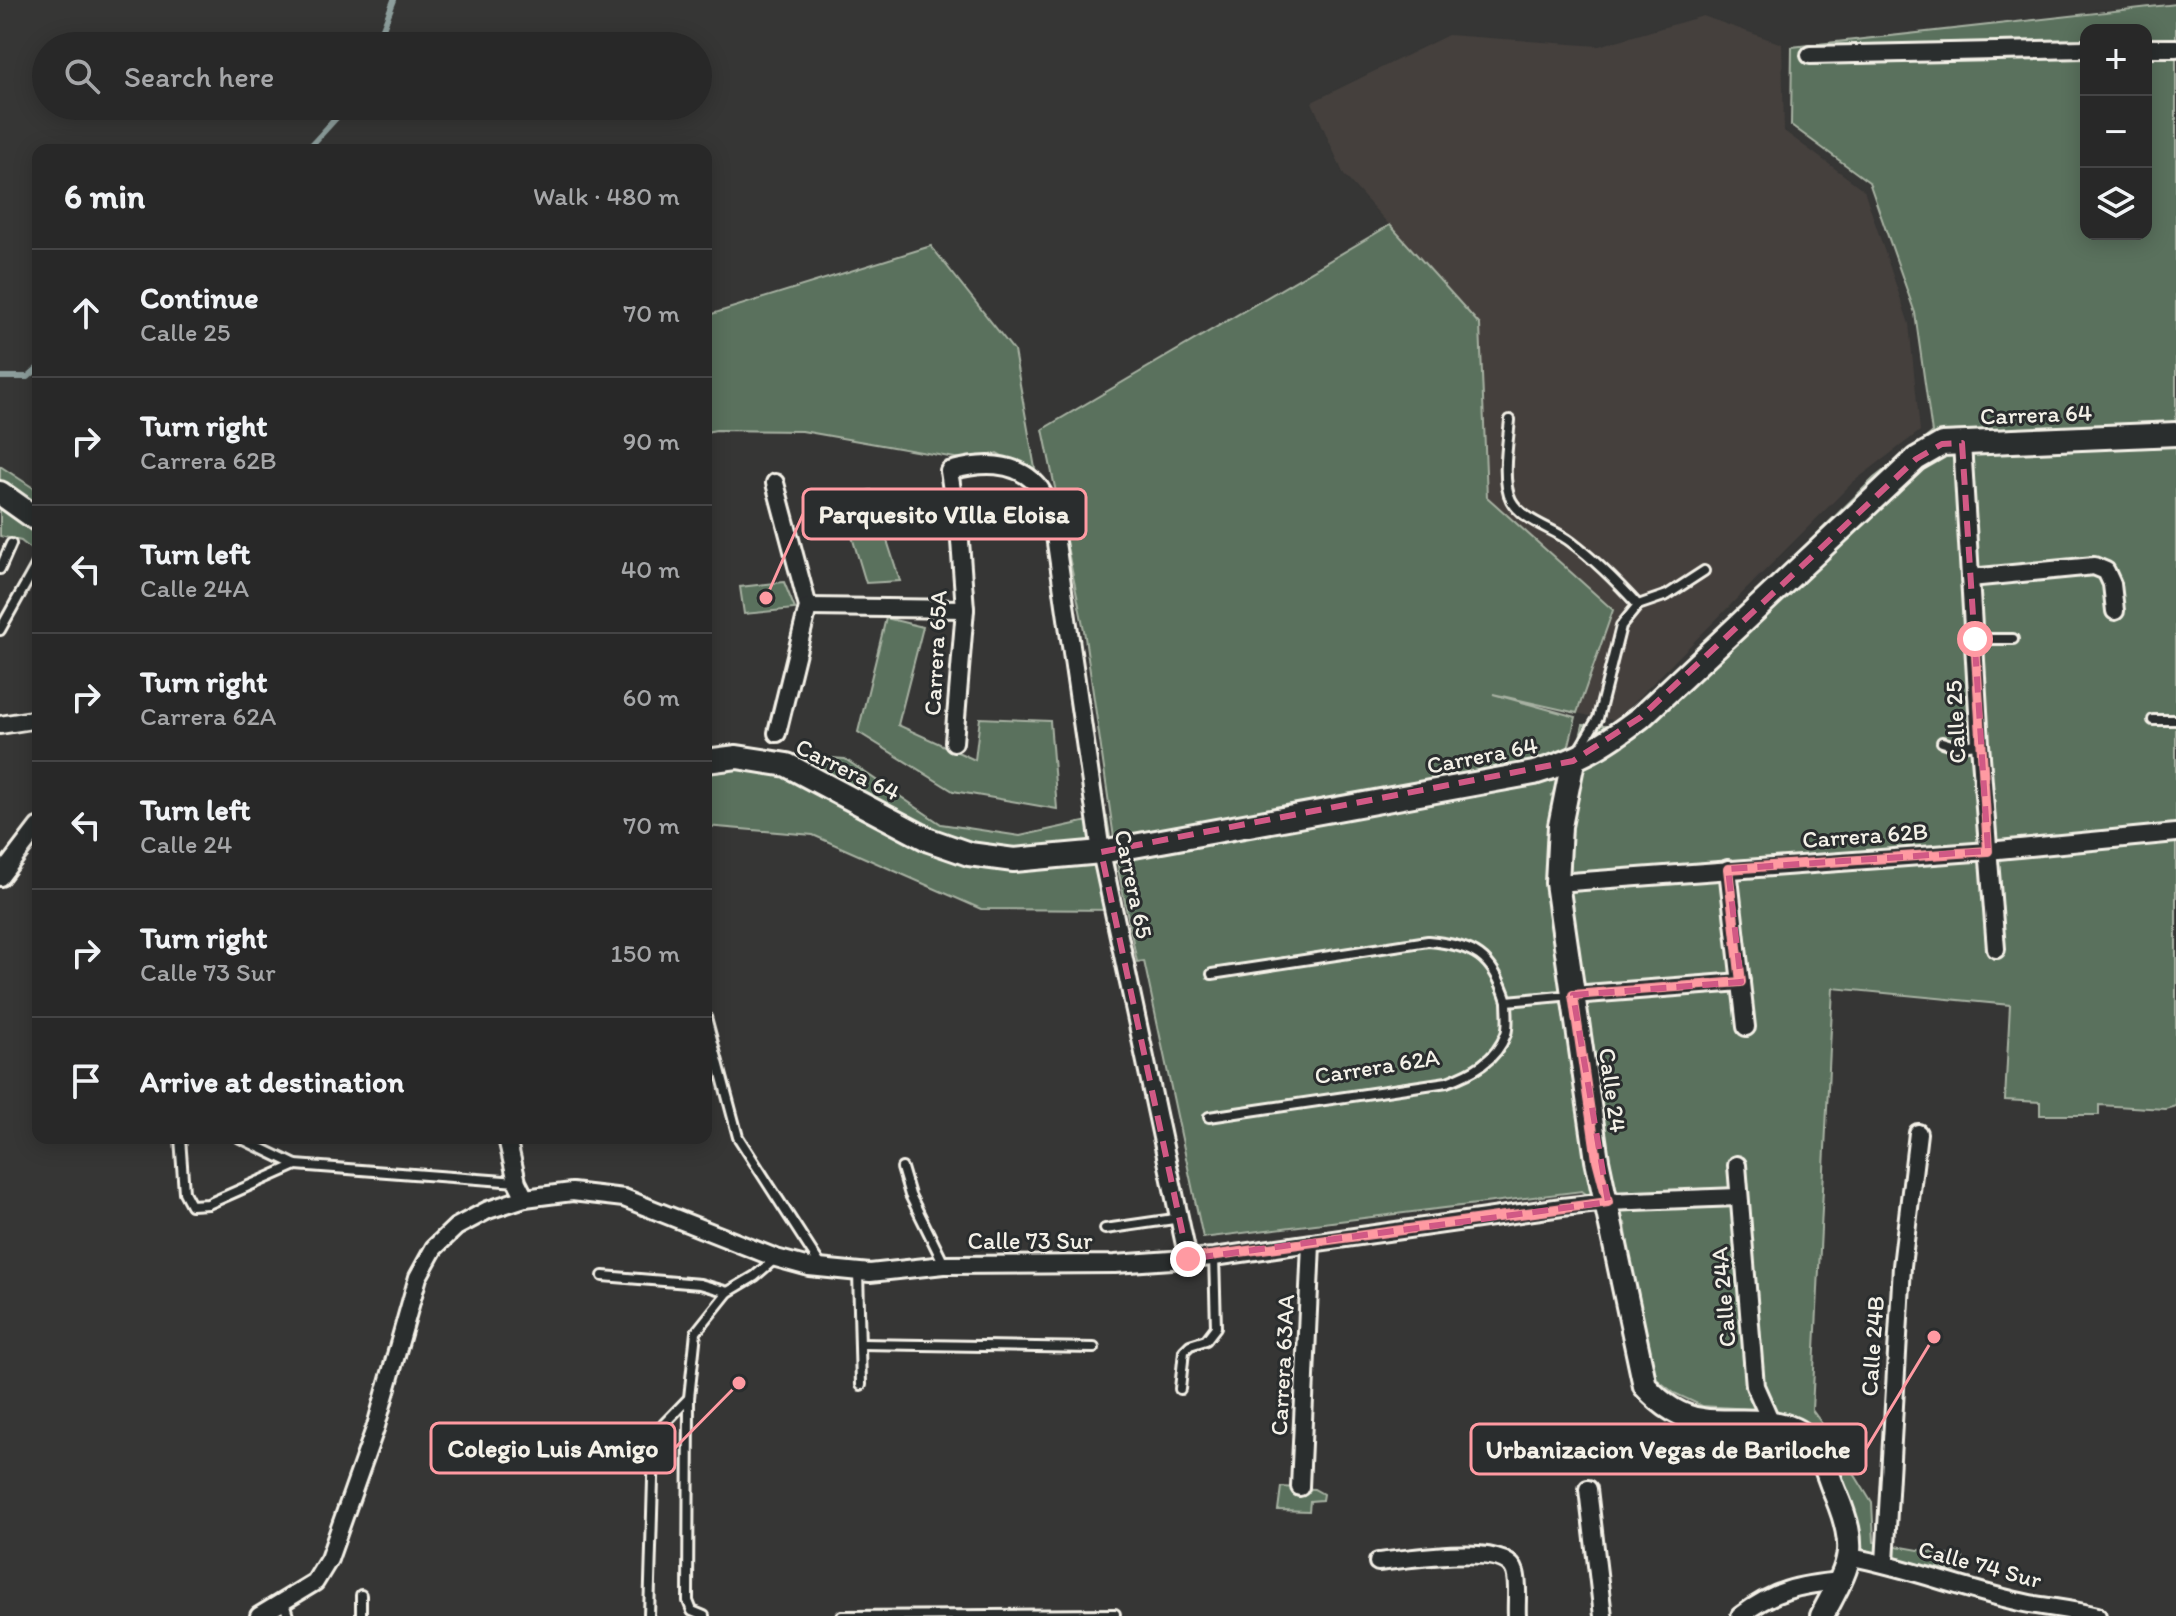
<!DOCTYPE html>
<meta charset="utf-8">
<style>
:root{--surface:#282828;--page:#303030;--text:#f1f3f6;--muted:#a5a6a8;--line:#444445}
body{margin:0;font-family:Itim,sans-serif;background:var(--page);color:var(--text)}
.controls{position:absolute;right:24px;top:24px;display:grid;overflow:hidden;border-radius:16px;box-shadow:0 4px 20px #0003}
.controls button{width:72px;height:72px;display:grid;place-items:center;padding:0;border:0;border-bottom:2px solid var(--line);background:var(--surface);color:var(--text);font:40px sans-serif}
.stop{position:absolute;width:24px;height:24px;margin:-18px;border:6px solid #ff9aa2;border-radius:50%;background:#fff}
.stop.end{background:#ff9aa2;border-color:#fff;box-shadow:0 2px 8px #0008}
.list{margin:0;padding:0;list-style:none}
h2{display:flex;justify-content:space-between;align-items:center;height:104px;margin:0;padding:0 32px;font-size:34px}
h2 small{font-size:26px;font-weight:400;color:var(--muted)}
.list li{display:grid;grid-template-columns:52px 1fr auto;gap:24px;align-items:center;box-sizing:border-box;height:128px;padding:0 32px;border-top:2px solid var(--line)}
.list b{display:block;font-size:30px;white-space:nowrap}
.list p{margin:0;font-size:26px;white-space:nowrap;color:var(--muted)}
.list em{font-size:26px;font-style:normal;color:var(--muted)}
.icon{flex:none;width:44px;height:44px;fill:none;stroke:currentColor;stroke-width:2;stroke-linecap:round;stroke-linejoin:round}
.map{position:relative;flex:none;width:2176px;height:1616px;overflow:hidden}
.search{position:absolute;background:var(--surface);box-shadow:0 4px 20px #0003;left:32px;top:32px;width:680px;height:88px;display:flex;align-items:center;gap:20px;box-sizing:border-box;padding:0 28px;border-radius:44px;color:var(--muted);font-size:30px}
.panel{position:absolute;background:var(--surface);box-shadow:0 4px 20px #0003;left:32px;top:144px;width:680px;height:1000px;border-radius:16px}
.map>svg:first-child{display:block}
</style>
<div class="map">
<svg width="2176" height="1616" viewBox="0 0 2176 1616">
<rect width="100%" height="100%" fill="#363635"/>
<filter id="ink" filterUnits="userSpaceOnUse"><feTurbulence type="fractalNoise" baseFrequency=".0125" numOctaves="2"/><feDisplacementMap in="SourceGraphic" scale="16" xChannelSelector="R" yChannelSelector="G"/><feConvolveMatrix kernelMatrix="1 2 1 2 8 2 1 2 1" color-interpolation-filters="sRGB"/></filter>
<g filter="url(#ink)">
<polygon fill="#45403d" points="1703,16 1782,44 1784,131 1864,190 1909,324 1920,431 1853,482 1616,720 1598,718 1577,713 1612,610 1487,497 1480,325 1344,175 1312,102 1448,35 1599,46"/>
<g fill="#5a715d" stroke="#a7b1a2" stroke-width="2" fill-rule="evenodd">
<path d="M2176,4V1106L2165,1109L2099,1105V1115H2040V1102L2005,1100L2010,1005L1833,988L1812,1410L1831,1436L1872,1503L1874,1542L1963,1558L1958,1572L1856,1551L1815,1439L1750,1409L1702,1406L1674,1393L1644,1369L1625,1223L1582,1191L1203,1238L1144,961L1137,962L1119,873L1084,630L1043,429L1390,225L1480,325L1487,497L1613,610L1577,713L1493,694L1576,717L1565,761L1552,795L1566,793L1583,725H1622L1874,478L1932,433L1915,313L1869,182L1791,125L1792,47ZM2086,30H2146V234H2086Z"/>
<polygon points="931,246 1014,351 1036,474 997,453 972,461 802,431 716,430 706,432 706,313 712,314"/>
<polygon points="0,466 38,491 38,555 21,541 0,536"/>
<polygon points="871,490 900,581 866,583 840,497"/>
<polygon points="784,582 795,609 744,614 740,587"/>
<polygon points="886,618 923,627 898,725 975,760 980,718 1050,721 1057,809 953,791 858,732"/>
<polygon points="706,749 845,759 941,824 1020,836 1107,817 1122,910 981,909 813,835 706,826"/>
<polygon points="1281,1487 1314,1489 1323,1494 1322,1500 1310,1501 1309,1511 1278,1510"/>
</g>
<g fill="none" stroke-linecap="round" stroke-linejoin="round">
<g stroke="#8d9e9c" stroke-width="6">
<polyline points="376,46 394,0"/>
<polyline points="307,150 347,106"/>
<polyline points="0,377 28,377 38,368"/>
</g>
<g stroke="#f4f1e8" stroke-width="14">
<g id="lane">
<path d="M1510,420C1508,441 1501,481 1511,500C1522,521 1553,528 1571,542C1596,561 1617,582 1638,605"/>
<polyline points="0,569 11,544"/>
<polyline points="0,630 38,562"/>
<polyline points="1975,639 2013,639"/>
<polyline points="2153,720 2176,720"/>
<polyline points="1942,742 1955,746 1980,744"/>
<polyline points="1580,748 1598,718 1621,626 1638,605 1667,595 1704,571"/>
<path d="M1212,974L1428,941C1474,945 1493,956 1507,1001"/>
<polyline points="706,1017 738,1137 823,1269"/>
<path d="M1209,1117L1447,1082C1472,1073 1496,1061 1506,1034C1509,1025 1507,1011 1507,1001L1572,995"/>
<polyline points="180,1138 184,1192 191,1205 208,1204 296,1165"/>
<polyline points="240,1138 296,1165 517,1182"/>
<polyline points="902,1168 910,1195 944,1264"/>
<polyline points="1105,1229 1181,1218"/>
<polyline points="858,1272 861,1385"/>
<polyline points="603,1276 700,1284 728,1292"/>
<polyline points="861,1344 1094,1348"/>
<polyline points="1180,1389 1184,1351 1190,1345 1206,1340 1216,1327 1214,1257"/>
<polyline points="284,1603 288,1616"/>
<polyline points="361,1616 361,1595"/>
<polyline points="649,1616 654,1446 657,1431 689,1398"/>
<polyline points="704,1616 692,1611 688,1601 689,1398 696,1332 728,1292 755,1276 776,1258"/>
<polyline points="842,1616 1115,1614"/>
</g>
</g>
<g stroke="#f4f1e8" stroke-width="22">
<g id="street">
<polyline points="2146,48 2176,48"/>
<polyline points="1810,55 2086,49"/>
<polyline points="1962,443 1980,744 1996,949"/>
<polyline points="775,483 808,607 777,733"/>
<polyline points="1970,578 2094,566 2106,571 2112,584 2115,611"/>
<polyline points="808,607 965,609"/>
<polyline points="0,725 38,719"/>
<path d="M954,742L965,609L960,541L949,471C979,463 1015,459 1038,486C1045,493 1048,506 1052,515L1101,852L1188,1259"/>
<polyline points="1728,869 1746,1027"/>
<polyline points="0,877 38,827"/>
<polyline points="1557,883 1988,851 2176,833"/>
<polyline points="1573,995 1741,982"/>
<polyline points="507,1138 517,1182 525,1198"/>
<polyline points="1737,1165 1755,1386 1771,1422"/>
<polyline points="1300,1487 1311,1244"/>
<polyline points="1588,1489 1603,1616"/>
<path d="M1851,1557C1912,1568 1969,1592 2030,1604C2053,1608 2074,1610 2097,1616"/>
<path d="M1378,1562C1403,1560 1507,1541 1515,1572C1519,1585 1516,1603 1517,1616"/>
<polyline points="1885,1563 1902,1266 1918,1133"/>
<polyline points="259,1616 315,1582 329,1559 376,1426 418,1277 434,1248 456,1227 488,1210 525,1198 572,1192 624,1198 776,1258 809,1267 870,1273 944,1265 1115,1264 1214,1257 1562,1207 1608,1202 1738,1197"/>
<path d="M1740,1616C1774,1590 1798,1585 1840,1581"/>
</g>
</g>
<g stroke="#f4f1e8" stroke-width="28">
<g id="secondary">
<polyline points="0,493 38,520"/>
<path d="M706,761L737,757L787,765L929,840L969,854L1014,860L1101,852L1534,773C1581,759 1603,746 1641,717L1916,459L1942,444L2176,434"/>
<path d="M1573,761L1560,826L1557,883L1597,1160L1645,1386C1660,1403 1678,1417 1702,1420C1740,1426 1784,1411 1813,1444C1824,1456 1829,1480 1836,1495C1860,1553 1849,1564 1822,1616"/>
</g>
</g>
<use href="#lane" stroke="#2a2d2e" stroke-width="8"/>
<use href="#street" stroke="#2a2d2e" stroke-width="16"/>
<use href="#secondary" stroke="#2a2d2e" stroke-width="22"/>
</g>
</g>
<g fill="none" stroke-linecap="round" stroke-linejoin="round" filter="url(#ink)">
<polyline stroke="#ff9aa2" stroke-width="10" points="1188,1259 1608,1202 1597,1160 1573,995 1741,982 1728,869 1988,851 1975,639"/>
</g>
<path fill="none" stroke="#d15985" stroke-width="6" stroke-dasharray="16 10" stroke-linejoin="round" d="M1962,443L1988,851L1728,869L1741,982L1573,995L1608,1202L1188,1259L1101,852L1573,761L1641,717L1916,459L1942,444Z"/>
<g text-anchor="middle" dominant-baseline="central" stroke-width="6" stroke-linejoin="round" paint-order="stroke">
<g font-size="24" fill="#f4f1e8" stroke="#2a2d2e">
<text transform="translate(2036 414) rotate(-2)">Carrera 64</text>
<text transform="translate(935 653) rotate(-87)">Carrera 65A</text>
<text transform="translate(1955 722) rotate(-93)">Calle 25</text>
<text transform="translate(1482 755) rotate(-11)">Carrera 64</text>
<text transform="translate(848 769) rotate(26)">Carrera 64</text>
<text transform="translate(1865 835) rotate(-4)">Carrera 62B</text>
<text transform="translate(1134 884) rotate(78)">Carrera 65</text>
<text transform="translate(1377 1066) rotate(-9)">Carrera 62A</text>
<text transform="translate(1613 1090) rotate(82)">Calle 24</text>
<text x="1030" y="1240">Calle 73 Sur</text>
<text transform="translate(1723 1297) rotate(-95)">Calle 24A</text>
<text transform="translate(1872 1346) rotate(-86)">Calle 24B</text>
<text transform="translate(1282 1365) rotate(-87)">Carrera 63AA</text>
<text transform="translate(1980 1564) rotate(15)">Calle 74 Sur</text>
</g>
</g>
<path fill="none" stroke="#ff9aa2" stroke-width="3" d="M766 598L803 514M739 1383L675 1448M1934 1337L1866 1449"/>
<g fill="#ff9aa2" stroke="#2a2d2e" stroke-width="3">
<circle cx="766" cy="598" r="8"/>
<circle cx="739" cy="1383" r="8"/>
<circle cx="1934" cy="1337" r="8"/>
</g>
<g fill="#2a2d2e" stroke="#ff9aa2" stroke-width="3">
<rect x="803" y="489" width="283" height="50" rx="8"/>
<rect x="431" y="1423" width="244" height="50" rx="8"/>
<rect x="1471" y="1424" width="395" height="50" rx="8"/>
</g>
<g font-size="26" text-anchor="middle" font-weight="bold" fill="#f4f1e8">
<text x="944" y="523">Parquesito VIlla Eloisa</text>
<text x="553" y="1457">Colegio Luis Amigo</text>
<text x="1668" y="1458">Urbanizacion Vegas de Bariloche</text>
</g>
</svg>
<div class="controls">
<button>+</button>
<button>−</button>
<button><svg class="icon" aria-label="layers" viewBox="0 0 24 24"><path d="M12 4l9 5-9 5-9-5zM3 14l9 5 9-5"/></svg></button>
</div>
<div class="stop" style="left:1975px;top:639px"></div>
<div class="stop end" style="left:1188px;top:1259px"></div>
<div class="search"><svg class="icon" aria-label="search" viewBox="0 0 24 24"><circle cx="10" cy="10" r="6"/><path d="M15 15l6 6"/></svg>Search here</div>
<section class="panel">
<h2>6 min<small>Walk · 480 m</small></h2>
<ul class="list">
<li><svg class="icon" aria-label="ahead" viewBox="0 0 24 24"><path d="M12 20V5M6 11l6-6 6 6"/></svg><div><b>Continue</b><p>Calle 25</p></div><em>70 m</em></li>
<li><svg class="icon" aria-label="right" viewBox="0 0 24 24"><path d="M7 20v-9h11M14 6l5 5-5 5"/></svg><div><b>Turn right</b><p>Carrera 62B</p></div><em>90 m</em></li>
<li><svg class="icon" aria-label="left" viewBox="0 0 24 24"><path d="M17 20v-9H6M10 6l-5 5 5 5"/></svg><div><b>Turn left</b><p>Calle 24A</p></div><em>40 m</em></li>
<li><svg class="icon" aria-label="right" viewBox="0 0 24 24"><path d="M7 20v-9h11M14 6l5 5-5 5"/></svg><div><b>Turn right</b><p>Carrera 62A</p></div><em>60 m</em></li>
<li><svg class="icon" aria-label="left" viewBox="0 0 24 24"><path d="M17 20v-9H6M10 6l-5 5 5 5"/></svg><div><b>Turn left</b><p>Calle 24</p></div><em>70 m</em></li>
<li><svg class="icon" aria-label="right" viewBox="0 0 24 24"><path d="M7 20v-9h11M14 6l5 5-5 5"/></svg><div><b>Turn right</b><p>Calle 73 Sur</p></div><em>150 m</em></li>
<li><svg class="icon" aria-label="arrive" viewBox="0 0 24 24"><path d="M6 21V4h12l-3 4 3 4H6"/></svg><div><b>Arrive at destination</b></div></li>
</ul>
</section>
</div>
